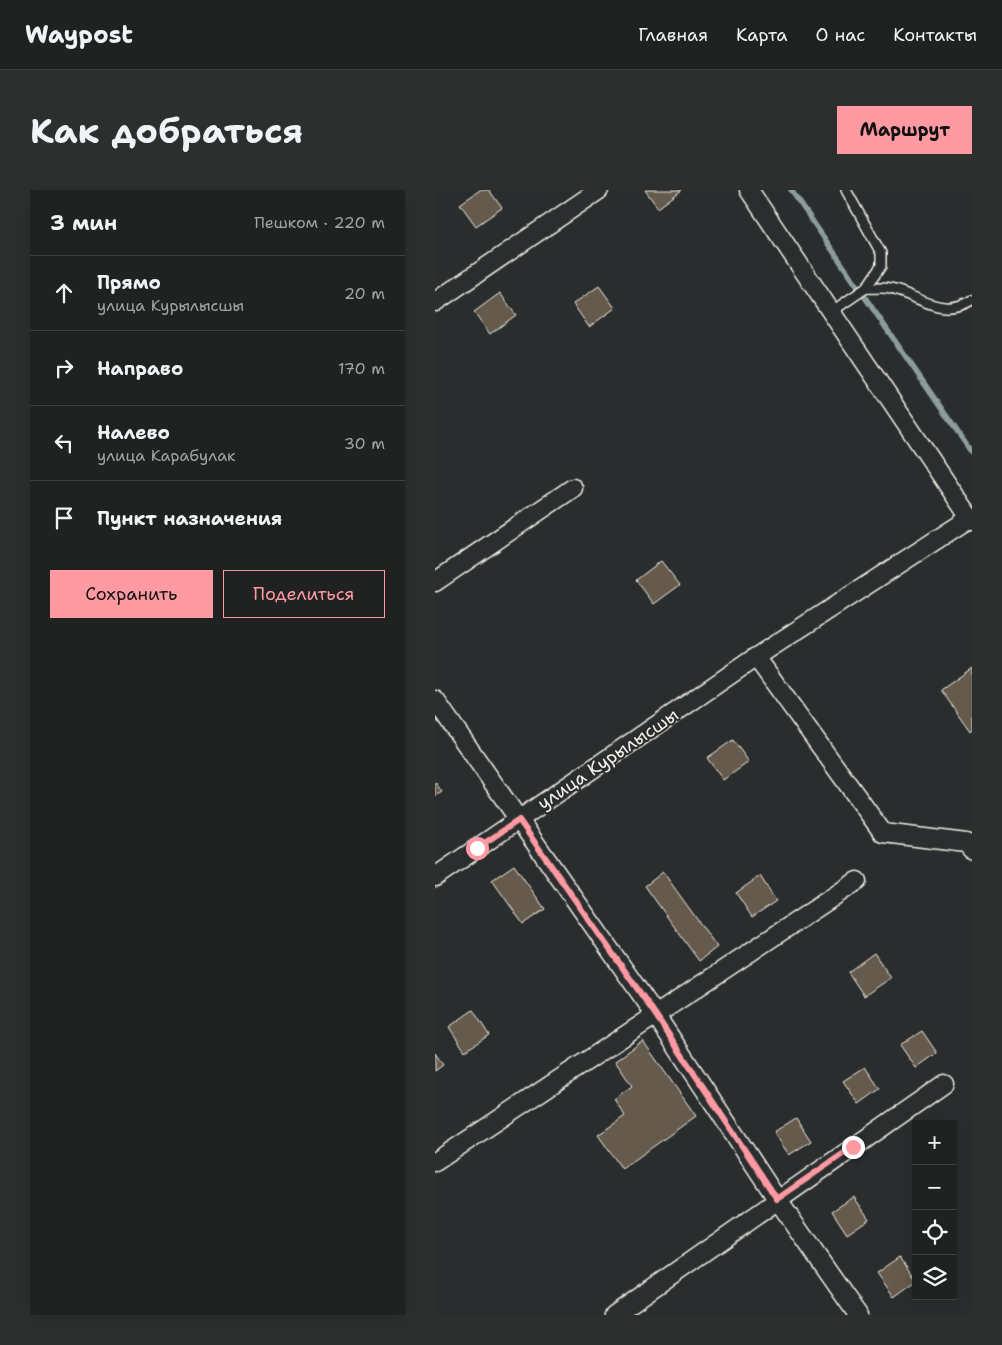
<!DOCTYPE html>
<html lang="ru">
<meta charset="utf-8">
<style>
:root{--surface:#202222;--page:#2d2f2f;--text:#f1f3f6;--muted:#a2a4a5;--line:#3d3f40;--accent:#ff9aa2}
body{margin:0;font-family:"Shantell Sans",sans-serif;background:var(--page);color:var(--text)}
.controls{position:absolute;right:15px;bottom:15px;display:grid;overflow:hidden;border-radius:0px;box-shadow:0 5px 20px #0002}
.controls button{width:45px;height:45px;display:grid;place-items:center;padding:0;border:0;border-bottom:1px solid var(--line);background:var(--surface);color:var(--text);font:25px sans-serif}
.stop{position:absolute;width:15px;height:15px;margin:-11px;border:4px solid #ff9aa2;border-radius:50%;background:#fff}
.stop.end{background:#ff9aa2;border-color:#fff;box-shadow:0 1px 5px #0008}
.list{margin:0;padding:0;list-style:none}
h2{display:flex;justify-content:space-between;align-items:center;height:65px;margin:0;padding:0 20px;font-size:21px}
h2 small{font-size:16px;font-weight:400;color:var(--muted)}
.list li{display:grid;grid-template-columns:32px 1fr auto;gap:15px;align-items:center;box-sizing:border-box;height:75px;padding:0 20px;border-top:1px solid var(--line)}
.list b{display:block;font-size:19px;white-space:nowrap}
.list p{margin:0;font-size:16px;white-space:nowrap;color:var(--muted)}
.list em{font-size:16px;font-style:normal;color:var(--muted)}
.actions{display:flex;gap:10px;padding:15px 20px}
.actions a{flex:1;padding:11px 0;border:1px solid var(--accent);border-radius:0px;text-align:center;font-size:18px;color:var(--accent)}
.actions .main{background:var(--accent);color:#111}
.icon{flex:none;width:28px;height:28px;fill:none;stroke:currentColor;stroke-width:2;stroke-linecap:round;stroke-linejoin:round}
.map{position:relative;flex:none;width:537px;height:1125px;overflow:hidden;border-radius:0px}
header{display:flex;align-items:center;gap:30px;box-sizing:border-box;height:70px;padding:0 25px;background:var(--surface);border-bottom:1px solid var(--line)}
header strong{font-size:24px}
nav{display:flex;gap:28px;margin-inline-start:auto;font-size:18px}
.intro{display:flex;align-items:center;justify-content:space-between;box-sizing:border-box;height:120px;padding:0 30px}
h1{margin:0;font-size:35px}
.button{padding:12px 22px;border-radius:0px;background:var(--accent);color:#111;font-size:18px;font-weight:700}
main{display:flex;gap:30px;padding:0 30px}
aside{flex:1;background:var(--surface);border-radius:0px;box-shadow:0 5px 20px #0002}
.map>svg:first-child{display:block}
</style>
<header>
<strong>Waypost</strong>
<nav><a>Главная</a><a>Карта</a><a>О нас</a><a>Контакты</a></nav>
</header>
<div class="intro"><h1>Как добраться</h1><a class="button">Маршрут</a></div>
<main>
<aside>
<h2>3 мин<small>Пешком · 220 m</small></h2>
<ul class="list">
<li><svg class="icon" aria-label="ahead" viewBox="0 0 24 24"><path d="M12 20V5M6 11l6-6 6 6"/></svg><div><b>Прямо</b><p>улица Курылысшы</p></div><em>20 m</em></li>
<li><svg class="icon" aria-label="right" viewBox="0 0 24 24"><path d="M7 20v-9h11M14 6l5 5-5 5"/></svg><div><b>Направо</b></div><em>170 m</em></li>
<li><svg class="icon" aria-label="left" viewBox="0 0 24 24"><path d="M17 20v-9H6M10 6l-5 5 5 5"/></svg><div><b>Налево</b><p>улица Карабулак</p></div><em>30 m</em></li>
<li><svg class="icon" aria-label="arrive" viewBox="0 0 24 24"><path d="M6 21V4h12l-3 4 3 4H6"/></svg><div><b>Пункт назначения</b></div></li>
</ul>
<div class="actions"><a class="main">Сохранить</a><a>Поделиться</a></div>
</aside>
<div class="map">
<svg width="537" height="1125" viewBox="0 0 537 1125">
<rect width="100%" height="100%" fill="#2a2d2e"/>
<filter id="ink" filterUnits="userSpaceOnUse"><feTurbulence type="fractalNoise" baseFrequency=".02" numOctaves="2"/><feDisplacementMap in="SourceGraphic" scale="10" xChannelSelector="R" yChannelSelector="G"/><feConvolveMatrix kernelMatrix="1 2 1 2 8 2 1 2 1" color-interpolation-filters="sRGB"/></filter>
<g filter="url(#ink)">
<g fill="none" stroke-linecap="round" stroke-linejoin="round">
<g stroke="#8c9d9b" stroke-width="5.5">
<polyline points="356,0 425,100"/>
<polyline points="427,103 537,263"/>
</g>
</g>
<g fill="#655a4c" stroke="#f4f1e8">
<polygon points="45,0 54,0 67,18 41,36 25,14"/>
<polygon points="210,0 247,0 223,18"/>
<polygon points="164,96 180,118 154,137 138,114"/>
<polygon points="65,103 81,125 55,144 39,122"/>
<polygon points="226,371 245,395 219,414 201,390"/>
<polygon points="537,478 537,539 535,541 506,500"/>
<polygon points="298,550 314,572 288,590 272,568"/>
<polygon points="0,592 7,602 0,606"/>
<polygon points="79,675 110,719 88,734 57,690"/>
<polygon points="228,682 282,757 264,771 210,696"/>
<polygon points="325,686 341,711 317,727 301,703"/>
<polygon points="439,763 456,788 429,806 413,782"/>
<polygon points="38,820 54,845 30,861 14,837"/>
<polygon points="487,841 502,863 481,878 465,855"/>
<polygon points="208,851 261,926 187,979 163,945 190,926 179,909 197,896 180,871"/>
<polygon points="0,863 8,875 0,881"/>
<polygon points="430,877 445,899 424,914 408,891"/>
<polygon points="361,928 376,951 354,965 339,942"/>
<polygon points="419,1007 434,1029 412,1044 397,1021"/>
<polygon points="465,1067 481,1091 459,1107 442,1083"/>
</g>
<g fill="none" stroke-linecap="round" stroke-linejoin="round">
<g stroke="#f4f1e8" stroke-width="12">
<g id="lane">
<path d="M431,98C438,99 447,97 455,99C484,105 505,129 537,110"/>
<polyline points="396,122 431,98 446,76 446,63 411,0"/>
</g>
</g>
<g stroke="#f4f1e8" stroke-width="21">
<g id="street">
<polyline points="314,0 537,331"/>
<polyline points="0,112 164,0"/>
<polyline points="0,392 138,298"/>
<polyline points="321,467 448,643 531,653 537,660"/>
<polyline points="0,510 220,824 342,1009 423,1125"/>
<polyline points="0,687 321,467 535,328"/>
<polyline points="0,972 422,691"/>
<polyline points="179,1125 509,894"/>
</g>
</g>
<use href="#lane" stroke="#2a2d2e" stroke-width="9"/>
<use href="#street" stroke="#2a2d2e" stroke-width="18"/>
</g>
</g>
<g fill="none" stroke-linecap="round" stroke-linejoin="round" filter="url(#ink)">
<polyline stroke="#ff9aa2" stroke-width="6" points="42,658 84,630 220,824 342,1009 418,957"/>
</g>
<g text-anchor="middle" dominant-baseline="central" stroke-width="4" stroke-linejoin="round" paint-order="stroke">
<g font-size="18" fill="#f4f1e8" stroke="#2a2d2e">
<text transform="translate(173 569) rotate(-34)">улица Курылысшы</text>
</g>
</g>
</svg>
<div class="controls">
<button>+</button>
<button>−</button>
<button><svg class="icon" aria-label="locate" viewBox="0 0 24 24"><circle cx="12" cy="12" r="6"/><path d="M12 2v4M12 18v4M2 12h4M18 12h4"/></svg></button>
<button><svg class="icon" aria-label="layers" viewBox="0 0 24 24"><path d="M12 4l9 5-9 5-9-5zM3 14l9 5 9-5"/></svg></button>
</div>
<div class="stop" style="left:42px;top:658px"></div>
<div class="stop end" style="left:418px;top:957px"></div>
</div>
</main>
